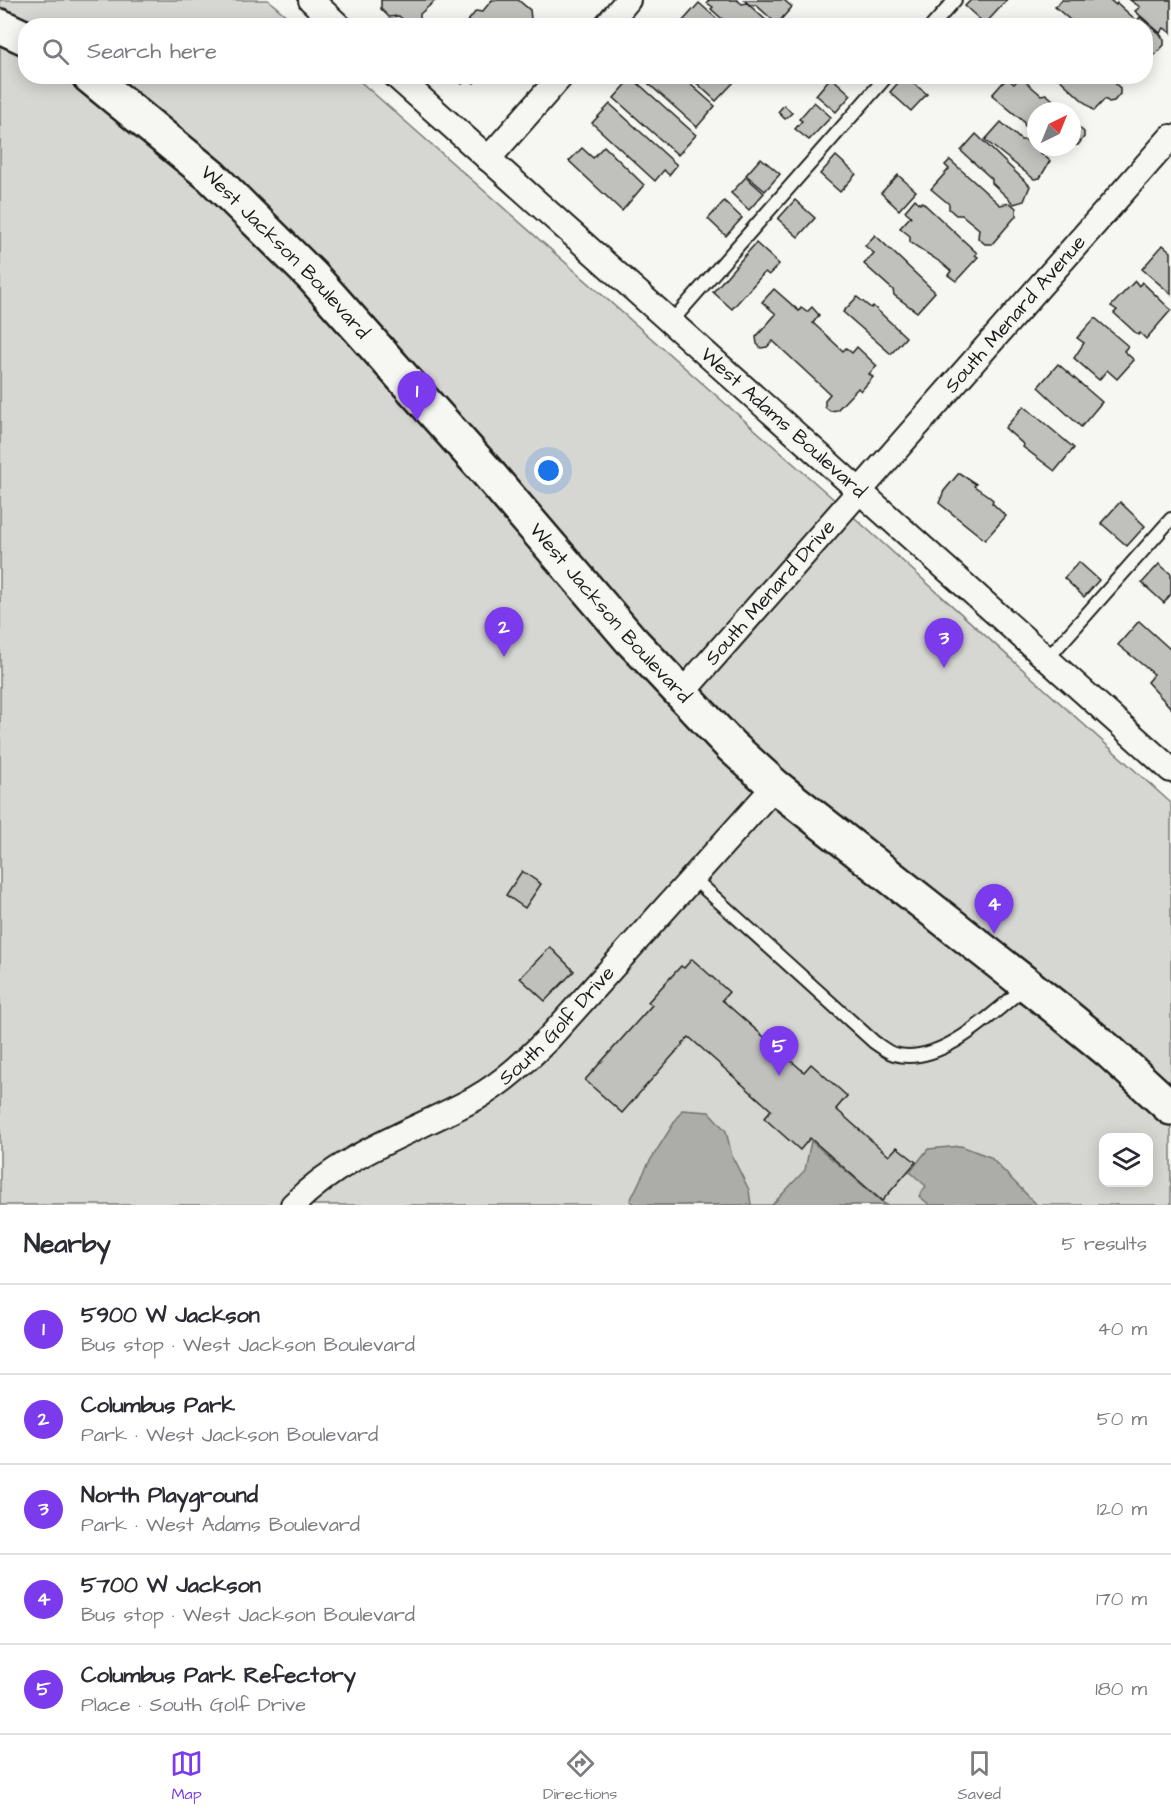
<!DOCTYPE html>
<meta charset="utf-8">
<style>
:root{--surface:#fff;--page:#f7f7f7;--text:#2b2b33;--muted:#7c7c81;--line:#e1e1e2;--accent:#7c3aed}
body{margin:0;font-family:"Architects Daughter",sans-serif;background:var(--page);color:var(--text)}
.controls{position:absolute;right:18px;bottom:18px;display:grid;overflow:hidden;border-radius:12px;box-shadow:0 3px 15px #0003}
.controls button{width:54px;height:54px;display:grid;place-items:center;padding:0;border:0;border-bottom:2px solid var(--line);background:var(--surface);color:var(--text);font:30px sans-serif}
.compass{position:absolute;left:1027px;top:102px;width:54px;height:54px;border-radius:50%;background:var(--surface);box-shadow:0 3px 15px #0003;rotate:43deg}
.you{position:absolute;left:549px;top:471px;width:21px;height:21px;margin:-15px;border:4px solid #fff;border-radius:50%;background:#1a73e8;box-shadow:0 0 0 9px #1a73e833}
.badge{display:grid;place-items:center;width:39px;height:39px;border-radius:50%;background:var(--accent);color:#fff;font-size:20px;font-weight:700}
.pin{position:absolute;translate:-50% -50px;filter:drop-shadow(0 2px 3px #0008)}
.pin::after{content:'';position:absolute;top:32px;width:21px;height:18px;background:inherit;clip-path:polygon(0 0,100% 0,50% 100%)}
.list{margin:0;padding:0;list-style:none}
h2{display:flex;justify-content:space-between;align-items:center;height:78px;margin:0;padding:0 24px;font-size:26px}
h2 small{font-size:20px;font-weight:400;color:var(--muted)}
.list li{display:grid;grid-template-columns:39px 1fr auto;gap:18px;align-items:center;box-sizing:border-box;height:90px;padding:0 24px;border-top:2px solid var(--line)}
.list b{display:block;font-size:22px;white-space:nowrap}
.list p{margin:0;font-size:20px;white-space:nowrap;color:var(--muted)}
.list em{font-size:20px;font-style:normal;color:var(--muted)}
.icon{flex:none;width:33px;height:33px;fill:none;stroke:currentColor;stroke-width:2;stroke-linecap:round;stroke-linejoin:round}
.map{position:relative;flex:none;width:1171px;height:1205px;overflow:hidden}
.search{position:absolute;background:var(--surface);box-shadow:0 3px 15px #0003;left:18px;right:18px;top:18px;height:66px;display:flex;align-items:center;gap:15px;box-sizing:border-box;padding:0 21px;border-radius:24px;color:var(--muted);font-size:22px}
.sheet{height:528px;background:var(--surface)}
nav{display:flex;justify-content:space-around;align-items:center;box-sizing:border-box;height:84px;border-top:2px solid var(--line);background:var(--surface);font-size:16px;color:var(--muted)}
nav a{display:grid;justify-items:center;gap:3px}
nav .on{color:var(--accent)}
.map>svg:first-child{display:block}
</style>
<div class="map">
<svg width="1171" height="1205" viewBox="0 0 1171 1205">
<rect width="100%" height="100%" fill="#f6f6f2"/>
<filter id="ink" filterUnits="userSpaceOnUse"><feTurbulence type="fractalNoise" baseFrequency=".0167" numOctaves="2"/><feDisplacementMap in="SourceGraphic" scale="12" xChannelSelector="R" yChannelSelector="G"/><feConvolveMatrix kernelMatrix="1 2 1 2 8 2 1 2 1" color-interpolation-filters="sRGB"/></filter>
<g filter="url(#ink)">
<path fill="#d6d6d2" stroke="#797977" stroke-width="1.5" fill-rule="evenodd" d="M0,0H268L297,25L26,26V76L355,77L846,510L1171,803V1205H0ZM1104,1138H1148V1182H1104Z"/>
<g fill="#acaca9" stroke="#727271" stroke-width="1.5">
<polygon points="682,1110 709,1112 726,1131 732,1156 749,1190 751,1205 635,1205 630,1201 648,1164"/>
<polygon points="811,1141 882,1202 887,1205 772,1205 805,1170"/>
<polygon points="961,1146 990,1157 1037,1205 930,1205 919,1196 926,1186 910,1172 928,1149"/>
</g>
<g fill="#c0c0bd" stroke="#1c1c1c" stroke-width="1.5">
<polygon points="381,0 436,0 420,14 420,18 415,24 409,25 399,16 389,17 381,9"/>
<polygon points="492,0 518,0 530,10 531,19 524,26 464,26 476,11 482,12"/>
<polygon points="709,0 737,0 742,4 747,3 772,26 730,26 711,9 713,7 707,3"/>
<polygon points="744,0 784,0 792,7 777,24 756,5 750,5"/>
<polygon points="971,0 1007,0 985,24 965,6"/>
<polygon points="1062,0 1110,0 1116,5 1117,3 1137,21 1140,17 1160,34 1164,40 1164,45 1155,55 1146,54 1146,26 1077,26 1055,7"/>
<polygon points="1130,0 1171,0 1171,33 1164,28 1160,33 1135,11 1140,7"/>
<polygon points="699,3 725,26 684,26 681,23"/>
<polygon points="453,76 480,76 474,83 468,77 462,84"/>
<polygon points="640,76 681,76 715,106 697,127"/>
<polygon points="689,76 730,76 735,81 716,101"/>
<polygon points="904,76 927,94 911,111 890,92"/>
<polygon points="1056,76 1108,76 1120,88 1120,94 1114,101 1109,102 1105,99 1094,111"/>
<polygon points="831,77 851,95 836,112 816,95"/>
<polygon points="1020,77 1041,95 1046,94 1053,100 1053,106 1059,111 1036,111 1036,132 1025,126 1023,121 992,95 1007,78 1014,84"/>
<polygon points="632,78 696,135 678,155 614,98"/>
<polygon points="814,102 831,117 809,140 795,129 802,121 799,119"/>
<polygon points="610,104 677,165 669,175 664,170 655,181 592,123"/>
<polygon points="784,105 792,113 785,119 778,112"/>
<polygon points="1072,121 1084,132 1084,137 1078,145 1072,145"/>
<polygon points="1001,122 1021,140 1026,140 1050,161 1040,178 1034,179 985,140"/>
<polygon points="976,134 1030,186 1024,201 1014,204 992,183 992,179 961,151"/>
<polygon points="604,146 644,185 622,211 569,161 582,148 593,158"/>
<polygon points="836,156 856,174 840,192 820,174"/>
<polygon points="761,158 780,174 765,191 746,175"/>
<polygon points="950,160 1000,205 1010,203 1016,208 1016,216 992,244 985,244 978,238 979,229 962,215 956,215 949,209 949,204 931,189 949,169 945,165"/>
<polygon points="898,175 916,191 899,210 881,193"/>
<polygon points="746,177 764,193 749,210 731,193"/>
<polygon points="915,199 920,204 922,202 977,253 975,255 978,257 956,281 948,275 951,271 943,264 910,242 910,236 900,228 911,216 905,211"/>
<polygon points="795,200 815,218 798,237 778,219"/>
<polygon points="724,201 742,218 726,236 708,219"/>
<polygon points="875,235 935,292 917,312 894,295 893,290 864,264 874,253 865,246"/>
<polygon points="756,243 779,264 769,275 765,272 732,309 713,292"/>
<polygon points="1163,245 1171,252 1171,294 1142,269"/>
<polygon points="1135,281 1139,286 1142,282 1171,310 1146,339 1140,333 1138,335 1114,313 1117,310 1111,306"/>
<polygon points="774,289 799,311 801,308 807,312 812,307 819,315 813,323 843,351 846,348 852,353 857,347 877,366 869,374 873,377 861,391 858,388 837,410 830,411 825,407 825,400 830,394 773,341 767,347 761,348 757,344 756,337 776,314 762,302"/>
<polygon points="857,297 871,308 873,306 906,337 891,354 843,312"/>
<polygon points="1095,318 1128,346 1124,351 1134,360 1117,379 1107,370 1099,380 1074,358 1084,343 1077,338"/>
<polygon points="1058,364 1102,402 1081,427 1038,387"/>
<polygon points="1024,406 1074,448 1055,471 1023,447 1024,445 1005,428"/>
<polygon points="959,473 976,484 974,486 987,495 993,500 992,503 1006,516 985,540 939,503 944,491"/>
<polygon points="1120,502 1145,526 1127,546 1101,523"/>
<polygon points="1079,562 1099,580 1084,597 1064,578"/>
<polygon points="1159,564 1171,574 1171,594 1164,603 1142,583"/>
<polygon points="1139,621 1171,650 1171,708 1147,682 1154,674 1118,645"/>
<polygon points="522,871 541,884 525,908 506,895"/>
<polygon points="550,947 574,971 545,1001 520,978"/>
<polygon points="692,959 729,992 722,1000 804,1072 811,1064 847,1096 836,1109 889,1156 897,1147 916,1162 882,1201 810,1138 800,1150 764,1118 771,1110 689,1037 622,1113 585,1080 652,1005 648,1002 681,966 684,968"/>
</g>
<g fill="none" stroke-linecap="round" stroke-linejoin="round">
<g stroke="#1c1c1c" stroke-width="16">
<g id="lane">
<polyline points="932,26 955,0"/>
<polyline points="671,322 887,76"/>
<polyline points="1047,659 1171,519"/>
<path d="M693,878L874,1042C880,1046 887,1052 894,1054C940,1067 993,1013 1026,986"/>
</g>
</g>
<g stroke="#1c1c1c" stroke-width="28">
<g id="street">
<polyline points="311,0 339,26"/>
<polyline points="606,26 628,0"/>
<path id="s1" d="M396,76L1171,770"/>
<polyline points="488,159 561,76"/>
<path id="s2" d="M681,694L1171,137"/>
<path id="s3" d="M293,1205C344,1153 413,1132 476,1098C504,1082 527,1060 550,1037L775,786"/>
</g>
</g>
<g stroke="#1c1c1c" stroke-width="38">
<g id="secondary">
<polyline points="0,26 26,38"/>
<path id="s4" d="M89,76L211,176L313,277L487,472L630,639L731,746L775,786L1054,1006L1110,1052L1171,1108"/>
</g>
</g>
<use href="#lane" stroke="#f6f6f2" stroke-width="12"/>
<use href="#street" stroke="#f6f6f2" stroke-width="24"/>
<use href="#secondary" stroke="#f6f6f2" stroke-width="33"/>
</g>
</g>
<g text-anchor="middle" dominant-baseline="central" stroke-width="4.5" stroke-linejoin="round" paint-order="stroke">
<g font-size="20" fill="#1c1c1c" stroke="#f6f6f2">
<text stroke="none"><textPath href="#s4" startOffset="264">West Jackson Boulevard</textPath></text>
<text stroke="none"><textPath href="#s2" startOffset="506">South Menard Avenue</textPath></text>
<text stroke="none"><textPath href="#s1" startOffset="520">West Adams Boulevard</textPath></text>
<text stroke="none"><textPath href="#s2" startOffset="135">South Menard Drive</textPath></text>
<text stroke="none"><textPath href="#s4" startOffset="750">West Jackson Boulevard</textPath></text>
<text stroke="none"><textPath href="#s3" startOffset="322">South Golf Drive</textPath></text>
</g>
</g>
</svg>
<div class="controls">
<button><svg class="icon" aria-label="layers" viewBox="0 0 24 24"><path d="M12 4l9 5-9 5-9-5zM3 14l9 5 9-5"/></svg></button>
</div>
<svg class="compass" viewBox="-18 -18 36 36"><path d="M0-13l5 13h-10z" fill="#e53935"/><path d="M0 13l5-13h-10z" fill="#7c7c81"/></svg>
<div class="you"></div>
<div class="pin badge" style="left:417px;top:421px">1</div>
<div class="pin badge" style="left:504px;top:657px">2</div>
<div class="pin badge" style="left:944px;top:668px">3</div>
<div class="pin badge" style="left:994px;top:934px">4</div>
<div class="pin badge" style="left:779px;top:1076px">5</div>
<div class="search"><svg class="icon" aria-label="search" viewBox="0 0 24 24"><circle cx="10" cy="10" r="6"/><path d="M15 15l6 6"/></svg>Search here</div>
</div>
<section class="sheet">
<h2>Nearby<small>5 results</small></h2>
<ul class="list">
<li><span class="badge">1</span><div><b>5900 W Jackson</b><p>Bus stop · West Jackson Boulevard</p></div><em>40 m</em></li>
<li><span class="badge">2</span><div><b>Columbus Park</b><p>Park · West Jackson Boulevard</p></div><em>50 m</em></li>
<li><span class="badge">3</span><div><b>North Playground</b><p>Park · West Adams Boulevard</p></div><em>120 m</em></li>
<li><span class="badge">4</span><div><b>5700 W Jackson</b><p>Bus stop · West Jackson Boulevard</p></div><em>170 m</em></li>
<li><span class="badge">5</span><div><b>Columbus Park Refectory</b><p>Place · South Golf Drive</p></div><em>180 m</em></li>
</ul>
</section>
<nav>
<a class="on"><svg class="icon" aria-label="map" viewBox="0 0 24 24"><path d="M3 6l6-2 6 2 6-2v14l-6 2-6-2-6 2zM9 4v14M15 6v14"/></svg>Map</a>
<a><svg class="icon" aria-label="directions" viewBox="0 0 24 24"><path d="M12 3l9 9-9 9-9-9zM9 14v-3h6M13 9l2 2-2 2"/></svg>Directions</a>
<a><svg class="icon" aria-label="saved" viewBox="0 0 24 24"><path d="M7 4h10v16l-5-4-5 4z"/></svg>Saved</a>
</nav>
